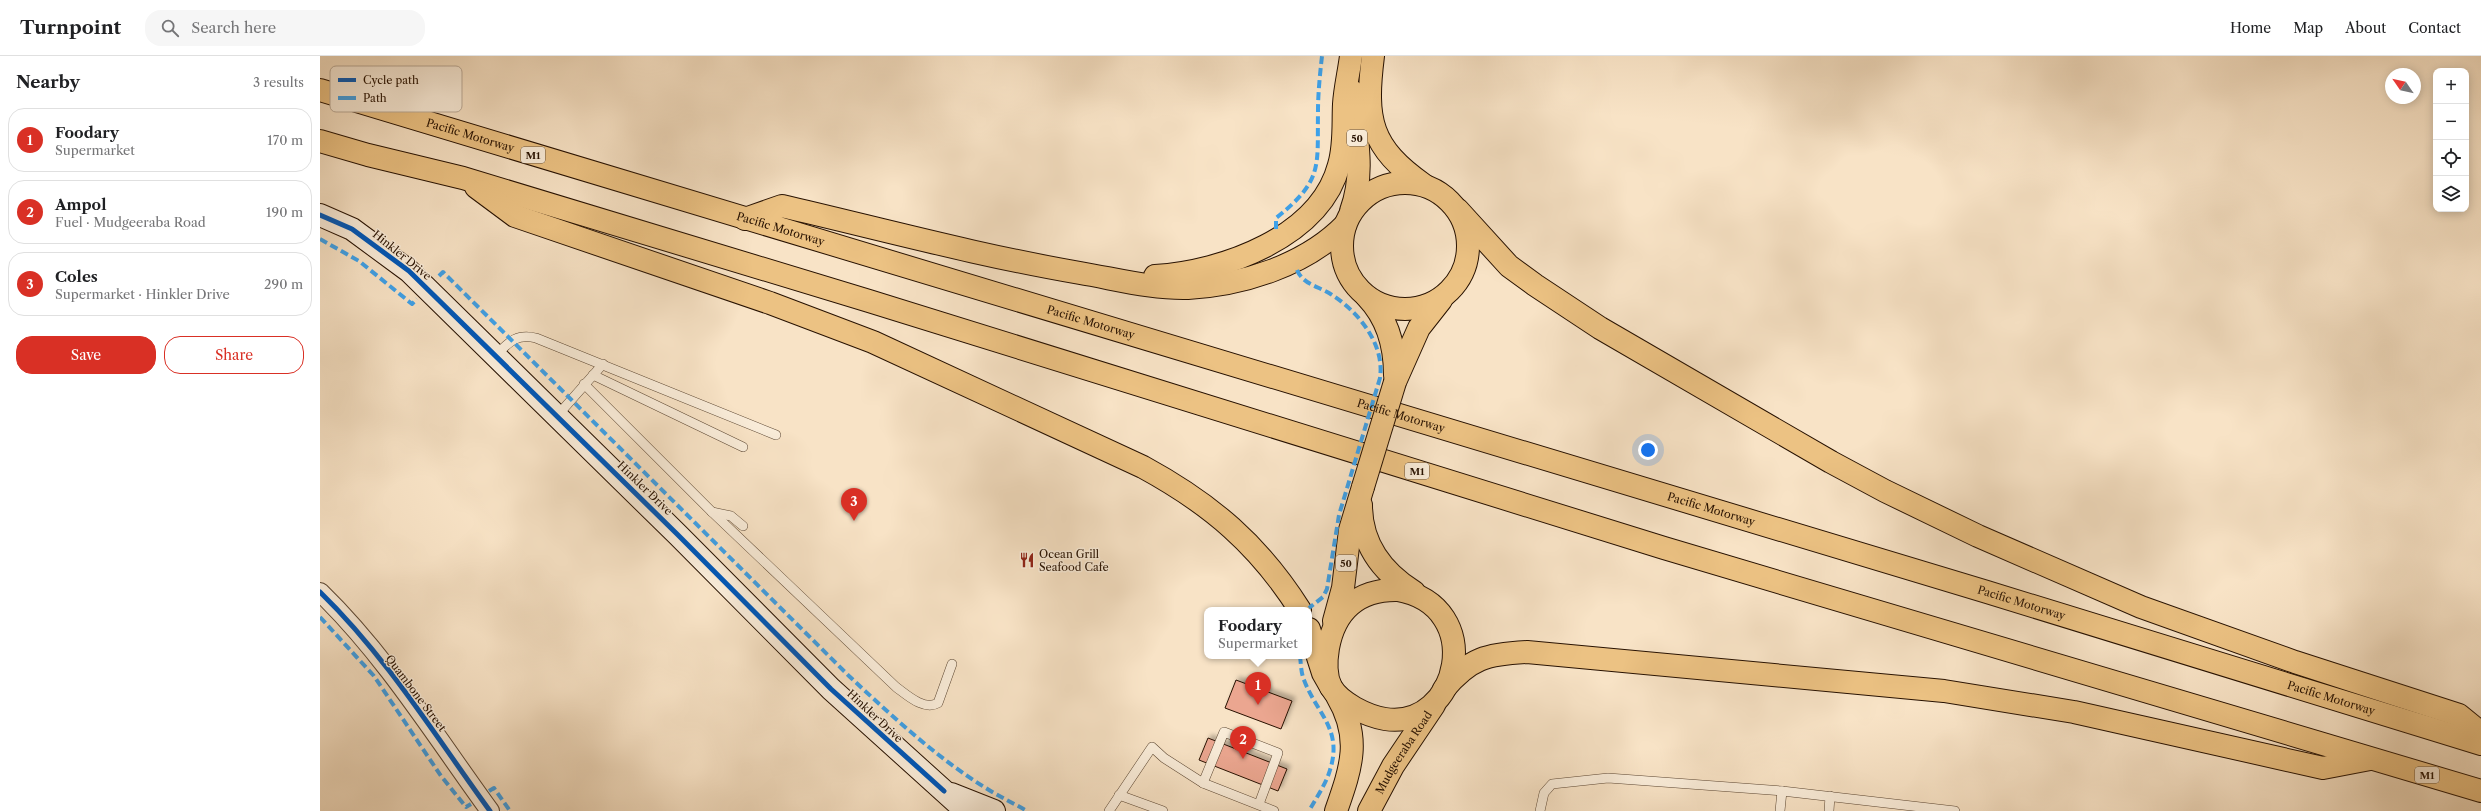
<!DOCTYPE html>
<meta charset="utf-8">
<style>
:root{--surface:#fff;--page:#f6f6f6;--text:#202124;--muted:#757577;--line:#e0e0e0;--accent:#d93025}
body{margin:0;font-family:"Libre Caslon Text",serif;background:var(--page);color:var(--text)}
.controls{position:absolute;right:12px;top:12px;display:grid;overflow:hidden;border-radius:8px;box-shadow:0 2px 10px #0003}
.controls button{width:36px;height:36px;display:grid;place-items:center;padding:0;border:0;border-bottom:1px solid var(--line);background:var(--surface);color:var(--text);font:20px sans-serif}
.compass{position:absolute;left:2065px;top:12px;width:36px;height:36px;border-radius:50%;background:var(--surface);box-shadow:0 2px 10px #0003;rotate:304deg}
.you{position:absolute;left:1328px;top:394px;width:14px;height:14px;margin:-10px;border:3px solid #fff;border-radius:50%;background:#1a73e8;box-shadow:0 0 0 6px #1a73e833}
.badge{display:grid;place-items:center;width:26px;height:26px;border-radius:50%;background:var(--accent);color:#fff;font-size:13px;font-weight:700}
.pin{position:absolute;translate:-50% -33px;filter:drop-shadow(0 1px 2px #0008)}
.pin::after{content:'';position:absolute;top:21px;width:14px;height:12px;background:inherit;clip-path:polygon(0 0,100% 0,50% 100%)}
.popup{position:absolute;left:884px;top:551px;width:108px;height:52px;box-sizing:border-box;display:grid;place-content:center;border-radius:8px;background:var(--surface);filter:drop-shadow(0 1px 3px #0005);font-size:13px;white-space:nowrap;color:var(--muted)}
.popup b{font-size:15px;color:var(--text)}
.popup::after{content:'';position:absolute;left:50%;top:100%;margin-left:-8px;border:8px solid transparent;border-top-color:var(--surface)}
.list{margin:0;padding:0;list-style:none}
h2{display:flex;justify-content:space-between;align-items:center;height:52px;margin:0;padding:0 16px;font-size:17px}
h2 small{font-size:13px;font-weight:400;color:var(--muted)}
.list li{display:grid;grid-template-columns:26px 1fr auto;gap:12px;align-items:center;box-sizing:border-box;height:64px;margin:0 8px 8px;padding:0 8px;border:1px solid var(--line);border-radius:16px}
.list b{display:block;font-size:15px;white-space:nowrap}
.list p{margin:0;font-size:13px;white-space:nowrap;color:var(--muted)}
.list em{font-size:13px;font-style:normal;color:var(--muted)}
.actions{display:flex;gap:8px;padding:12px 16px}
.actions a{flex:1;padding:9px 0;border:1px solid var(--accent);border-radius:16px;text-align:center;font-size:14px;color:var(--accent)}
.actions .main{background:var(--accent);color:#fff}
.icon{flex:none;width:22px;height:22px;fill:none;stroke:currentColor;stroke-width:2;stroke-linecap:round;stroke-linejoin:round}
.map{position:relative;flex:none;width:2161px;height:755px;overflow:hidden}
header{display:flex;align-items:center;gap:24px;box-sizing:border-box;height:56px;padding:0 20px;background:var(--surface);border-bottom:1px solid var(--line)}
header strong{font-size:19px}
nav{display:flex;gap:22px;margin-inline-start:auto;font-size:14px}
.search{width:280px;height:36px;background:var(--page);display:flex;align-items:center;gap:10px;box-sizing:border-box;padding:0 14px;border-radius:16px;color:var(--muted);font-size:15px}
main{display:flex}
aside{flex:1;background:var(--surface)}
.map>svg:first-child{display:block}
</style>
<header>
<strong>Turnpoint</strong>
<div class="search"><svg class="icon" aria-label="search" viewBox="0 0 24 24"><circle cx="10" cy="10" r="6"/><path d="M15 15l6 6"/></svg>Search here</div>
<nav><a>Home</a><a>Map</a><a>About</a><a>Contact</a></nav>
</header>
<main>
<aside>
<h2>Nearby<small>3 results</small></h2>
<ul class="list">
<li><span class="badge">1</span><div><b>Foodary</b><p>Supermarket</p></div><em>170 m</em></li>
<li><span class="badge">2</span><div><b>Ampol</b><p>Fuel · Mudgeeraba Road</p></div><em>190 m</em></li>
<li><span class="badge">3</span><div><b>Coles</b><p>Supermarket · Hinkler Drive</p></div><em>290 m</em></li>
</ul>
<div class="actions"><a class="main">Save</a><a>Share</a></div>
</aside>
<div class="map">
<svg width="2161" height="755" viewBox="0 0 2161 755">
<defs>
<filter id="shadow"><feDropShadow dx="3.5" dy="-3.5" stdDeviation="2" flood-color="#0004"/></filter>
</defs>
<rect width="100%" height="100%" fill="#f8e3c6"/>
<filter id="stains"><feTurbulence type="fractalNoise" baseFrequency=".005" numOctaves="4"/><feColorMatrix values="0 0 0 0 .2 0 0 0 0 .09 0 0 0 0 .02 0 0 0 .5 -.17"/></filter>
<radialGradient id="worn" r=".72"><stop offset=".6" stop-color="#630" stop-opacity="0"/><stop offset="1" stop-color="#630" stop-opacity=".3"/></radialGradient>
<g fill="#eba690" stroke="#271100" filter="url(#shadow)">
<polygon points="916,624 972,645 961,673 905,652"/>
<polygon points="888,682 967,713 958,735 879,704"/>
</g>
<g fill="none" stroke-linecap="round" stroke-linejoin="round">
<g stroke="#5b4632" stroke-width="10">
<g id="lane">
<path d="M176,299C189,286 197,277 216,282L456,379"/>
<polyline points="273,319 423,391"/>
<polyline points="264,328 392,456 411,460 423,470"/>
<polyline points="237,360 283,308"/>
<path d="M392,456L576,631C587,639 604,655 618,647L632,608"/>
<polyline points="883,727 904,676 958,697 939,748"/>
<polyline points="799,739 843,755"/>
<polyline points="789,755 832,691 844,702 883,727 954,755"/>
<polyline points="1220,755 1224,737 1232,728 1288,722 1462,735 1635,755"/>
<polyline points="1460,755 1462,735"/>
<polyline points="1509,755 1510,740"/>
</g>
</g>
<g stroke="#5b4632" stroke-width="20">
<path id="street" d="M0,536C66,600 116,681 170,755"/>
</g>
<g stroke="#271100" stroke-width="24">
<g id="secondary">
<polyline points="0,159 32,173 89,215 358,479 511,633 646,755"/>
<polyline points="631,738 674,755"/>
</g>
</g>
<g stroke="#271100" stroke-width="24">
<g id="primary">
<path d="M1053,0C1045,64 1050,91 1104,129"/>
<circle cx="1085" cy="190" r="63"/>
<path d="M1031,155C1046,115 1035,76 1032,35"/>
<path d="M1047,241C1068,263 1075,290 1075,319"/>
<polyline points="1075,326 1099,272 1121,244"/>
<path d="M1041,449C1041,488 1062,516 1094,536"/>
<path d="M1078,534C1167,550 1140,674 1065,663C1047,660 1020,647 1011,631C1005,619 1006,604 1008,592C1015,554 1039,533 1078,534Z"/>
<polyline points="1014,565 1023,532 1030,474 1043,431"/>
<path d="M1016,755C1031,712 1042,682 1017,640"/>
<path id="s1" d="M1049,755L1073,710L1114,649"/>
</g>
</g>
<g stroke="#271100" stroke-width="24">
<g id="highway">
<path id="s2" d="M0,34L1667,536L2161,688"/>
<polyline points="0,85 48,99 143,122 549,245 1344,492 2161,735"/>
<path d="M156,131L195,160L450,247L553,286L823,411C891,448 939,489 980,554"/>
<polyline points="1138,154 1189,210 1215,229 1280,272 1511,406 1565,435 1658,480 1821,551 1975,606 2139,659 2161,677"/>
<path d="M425,163L462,150C561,173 660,200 760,217C796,223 832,233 868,232C923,229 986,209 1025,169"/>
<path d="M835,220C903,216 1000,181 1019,109C1025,89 1023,68 1024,48C1025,32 1029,16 1031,0"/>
<polyline points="989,573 1003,617 1011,631"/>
<path d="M1124,633C1150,602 1167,598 1207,596L1624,635L1754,656L2003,712L2050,703"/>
</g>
</g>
<use href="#lane" stroke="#faedda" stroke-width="9"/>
<use href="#street" stroke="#faedda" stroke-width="18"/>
<use href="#secondary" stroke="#faedda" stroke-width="22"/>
<use href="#primary" stroke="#ecc283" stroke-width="22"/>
<use href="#highway" stroke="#ecc283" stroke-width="22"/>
<g stroke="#271100" stroke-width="24" stroke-linecap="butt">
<polyline id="primary-bridge" points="1043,431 1075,326"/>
</g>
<use href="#primary-bridge" stroke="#ecc283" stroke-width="22"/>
<g stroke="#3ea1e9" stroke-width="4" stroke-dasharray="8 4" stroke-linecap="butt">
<path d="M956,173V162C1004,124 997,110 998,55C998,37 1000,18 1002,0"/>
<polyline points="0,183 39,205 92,248 97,243"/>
<path d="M977,214C983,228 997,230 1009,237C1037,254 1065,287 1060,322L1019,459L1007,533L1003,541L989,552"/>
<path d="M119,220L123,216L529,620C573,661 618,703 669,734C682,742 695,748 707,755"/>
<polyline points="0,561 54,620 121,720 146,751 151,748"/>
<path d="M980,600C981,608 981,617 984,624C997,658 1023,673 1010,714C1006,728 996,742 989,755"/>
<polyline points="169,735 174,732 190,755"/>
</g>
<g stroke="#faedda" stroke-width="8">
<g id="cycleway">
<polyline points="0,159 32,173 89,215 358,479 511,633 624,735"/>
<path d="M0,536C66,600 116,681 170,755"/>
</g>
</g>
<use href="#cycleway" stroke="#0057b8" stroke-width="5"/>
</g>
<defs>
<g id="restaurant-bare" transform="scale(1.2)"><path d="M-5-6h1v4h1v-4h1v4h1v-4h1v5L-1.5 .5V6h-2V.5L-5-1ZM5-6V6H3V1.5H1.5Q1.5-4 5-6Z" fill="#8f2418" stroke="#faedda" stroke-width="2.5" paint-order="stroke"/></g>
</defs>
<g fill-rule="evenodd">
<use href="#restaurant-bare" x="707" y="504"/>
</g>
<g text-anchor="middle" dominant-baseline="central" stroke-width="3" stroke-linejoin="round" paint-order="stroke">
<g fill="#faedda" stroke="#665341" stroke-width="1">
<rect x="1027" y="74" width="20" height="16" rx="3"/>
<rect x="201" y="91" width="24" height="16" rx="3"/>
<rect x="1085" y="407" width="24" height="16" rx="3"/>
<rect x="1016" y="499" width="20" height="16" rx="3"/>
<rect x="2095" y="711" width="24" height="16" rx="3"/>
</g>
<g font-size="10" font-weight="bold" fill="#271100">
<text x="1037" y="82">50</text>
<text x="213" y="99">M1</text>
<text x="1097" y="415">M1</text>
<text x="1026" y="507">50</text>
<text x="2107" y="719">M1</text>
</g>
<g font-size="11" fill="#271100" stroke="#faedda">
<text stroke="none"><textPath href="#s2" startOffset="157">Pacific Motorway</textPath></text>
<text stroke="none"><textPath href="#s2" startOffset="481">Pacific Motorway</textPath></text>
<text transform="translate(82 199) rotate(39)">Hinkler Drive</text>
<text stroke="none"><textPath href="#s2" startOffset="805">Pacific Motorway</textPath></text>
<text stroke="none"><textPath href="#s2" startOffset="1129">Pacific Motorway</textPath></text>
<text transform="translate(325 432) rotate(44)">Hinkler Drive</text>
<text stroke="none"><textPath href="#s2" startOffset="1453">Pacific Motorway</textPath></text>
<text stroke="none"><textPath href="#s2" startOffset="1777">Pacific Motorway</textPath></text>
<text transform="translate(96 637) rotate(53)">Quambone Street</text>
<text stroke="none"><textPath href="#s2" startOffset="2101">Pacific Motorway</textPath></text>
<text transform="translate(555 660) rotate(43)">Hinkler Drive</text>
<text stroke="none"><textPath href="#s1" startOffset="68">Mudgeeraba Road</textPath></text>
</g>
<g font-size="11" fill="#271100" stroke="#faedda" text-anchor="start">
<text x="719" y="498">Ocean Grill<tspan x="719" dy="13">Seafood Cafe</tspan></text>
</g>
</g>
<rect x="10" y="10" width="132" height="46" rx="6" fill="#faedda" stroke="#bbab99" stroke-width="1"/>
<rect x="18" y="22" width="18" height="4" fill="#0057b8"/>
<rect x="18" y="40" width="18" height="4" fill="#3ea1e9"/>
<g font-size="11" fill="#271100">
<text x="43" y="28">Cycle path</text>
<text x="43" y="46">Path</text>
</g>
<rect width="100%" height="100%" filter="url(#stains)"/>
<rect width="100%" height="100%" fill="url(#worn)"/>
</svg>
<div class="controls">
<button>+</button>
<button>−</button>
<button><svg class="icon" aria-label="locate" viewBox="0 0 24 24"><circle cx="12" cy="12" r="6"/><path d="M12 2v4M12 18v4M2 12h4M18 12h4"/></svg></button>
<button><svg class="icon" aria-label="layers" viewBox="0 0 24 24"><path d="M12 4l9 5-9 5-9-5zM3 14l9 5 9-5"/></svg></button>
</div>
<svg class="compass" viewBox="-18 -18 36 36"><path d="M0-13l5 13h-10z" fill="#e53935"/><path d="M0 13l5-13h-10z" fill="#757577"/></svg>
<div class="you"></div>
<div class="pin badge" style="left:938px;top:649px">1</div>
<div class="popup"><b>Foodary</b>Supermarket</div>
<div class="pin badge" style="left:923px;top:703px">2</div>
<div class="pin badge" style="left:534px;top:465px">3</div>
</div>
</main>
